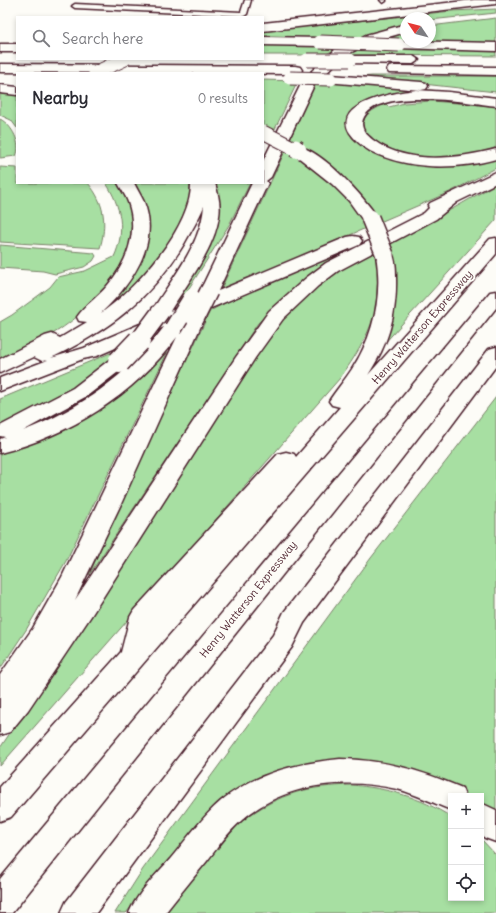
<!DOCTYPE html>
<meta charset="utf-8">
<style>
:root{--surface:#fff;--page:#f7f7f7;--text:#2b2b33;--muted:#7c7c81;--line:#e1e1e2}
body{margin:0;font-family:Delius,sans-serif;background:var(--page);color:var(--text)}
.controls{position:absolute;right:12px;bottom:12px;display:grid;overflow:hidden;border-radius:0px;box-shadow:0 2px 6px #0003}
.controls button{width:36px;height:36px;display:grid;place-items:center;padding:0;border:0;border-bottom:1px solid var(--line);background:var(--surface);color:var(--text);font:20px sans-serif}
.compass{position:absolute;left:400px;top:12px;width:36px;height:36px;border-radius:50%;background:var(--surface);box-shadow:0 2px 6px #0003;rotate:305deg}
.list{margin:0;padding:0;list-style:none}
h2{display:flex;justify-content:space-between;align-items:center;height:52px;margin:0;padding:0 16px;font-size:17px}
h2 small{font-size:13px;font-weight:400;color:var(--muted)}
.icon{flex:none;width:22px;height:22px;fill:none;stroke:currentColor;stroke-width:2;stroke-linecap:round;stroke-linejoin:round}
.map{position:relative;flex:none;width:496px;height:913px;overflow:hidden}
.search{position:absolute;background:var(--surface);box-shadow:0 2px 6px #0003;left:16px;top:16px;width:248px;height:44px;display:flex;align-items:center;gap:10px;box-sizing:border-box;padding:0 14px;border-radius:0px;color:var(--muted);font-size:15px}
.panel{position:absolute;background:var(--surface);box-shadow:0 2px 6px #0003;left:16px;top:72px;width:248px;height:112px;border-radius:0px}
.map>svg:first-child{display:block}
</style>
<div class="map">
<svg width="496" height="913" viewBox="0 0 496 913">
<rect width="100%" height="100%" fill="#fdfcf7"/>
<filter id="ink" filterUnits="userSpaceOnUse"><feTurbulence type="fractalNoise" baseFrequency=".025" numOctaves="2"/><feDisplacementMap in="SourceGraphic" scale="8" xChannelSelector="R" yChannelSelector="G"/><feConvolveMatrix kernelMatrix="1 2 1 2 8 2 1 2 1" color-interpolation-filters="sRGB"/></filter>
<g filter="url(#ink)">
<g fill="#a7dfa2" stroke="#787f66">
<polygon points="496,9 496,13 430,20 430,18 406,18 406,24 379,31 353,41 263,39 263,31 452,11"/>
<polygon points="496,18 496,44 374,41 406,31 406,42 430,42 430,26"/>
<polygon points="263,43 344,45 324,55 263,55"/>
<polygon points="363,45 496,49 496,56 345,55"/>
<polygon points="496,76 496,92 359,77 372,76"/>
<polygon points="263,80 298,81 273,133 263,128"/>
<path d="M316,81L391,86L496,97V101L412,93L353,111L346,124L352,138L371,151L438,166L470,165L496,159V168L452,191L380,222C356,182 327,165 289,141Z"/>
<polygon points="0,94 17,95 17,128 11,120 0,115"/>
<path d="M431,101L496,106V147C468,162 429,160 400,153C369,145 341,121 386,104L389,107L404,103Z"/>
<path d="M0,119C12,125 22,144 16,156L0,158Z"/>
<path d="M286,149C320,172 347,191 366,228L220,291Z"/>
<path d="M0,167L17,168V183H88C105,203 107,224 100,248L0,242Z"/>
<path d="M106,183H118C156,242 108,297 59,330C40,342 20,352 0,362V322L12,315L50,287L58,277L85,271L114,257C126,231 121,206 106,183Z"/>
<path d="M133,183H192C189,219 155,266 130,291C118,302 104,311 91,321L136,268Z"/>
<polygon points="212,183 250,183 229,225 179,304 172,306 206,250"/>
<polygon points="496,184 496,220 382,346 389,241 454,208"/>
<polygon points="0,245 94,253 96,256 93,261 84,267 55,274 43,271 0,268"/>
<polygon points="349,249 350,250 316,271 296,286 258,323 89,575 128,486 210,311 236,297"/>
<path d="M374,249C387,301 371,335 340,378L0,766V748L41,687L272,327L318,283Z"/>
<polygon points="120,349 99,368 74,388 0,427 0,399"/>
<polygon points="167,350 168,351 66,561 26,630 0,669 0,452 148,369"/>
<polygon points="496,397 496,834 481,819 481,796 458,796 315,764 156,878 126,913 115,913 143,869 371,558"/>
<path d="M351,785C387,788 420,797 451,817V898H481V839L496,855V913H159C198,865 232,813 294,793C312,787 332,786 351,785Z"/>
</g>
<g fill="none" stroke-linecap="round" stroke-linejoin="round">
<g stroke="#4a1f2b" stroke-width="3">
<g id="street">
<polygon points="245,0 251,0 247,14 244,16 75,8 72,6 75,4 241,12"/>
<polygon points="380,0 386,0 386,1 383,3"/>
</g>
</g>
<g stroke="#4a1f2b" stroke-width="3">
<g id="highway">
<polygon points="474,0 496,0 496,4 263,31 263,23"/>
<path d="M406,24V32L374,41L346,55L315,83L271,177L266,181L268,183L218,291L347,237L353,236L359,237L362,241L359,245L197,314L202,315L204,319L121,504L75,600L236,357L269,311L306,278L326,263L424,213L429,208L428,206L430,203L496,172V183L457,202L436,219L338,271L318,286L283,319L255,358L91,616L28,710L10,732L0,735V675L33,628L62,577L177,337C133,396 70,435 0,453V439L5,437L0,436V426L73,388L112,358L119,356L126,358L129,362L126,366L87,396L23,431C80,409 127,376 164,327L97,356L83,359L0,391V378L48,360L42,361L34,357L0,373V359L45,336L52,334L60,338L87,322L79,321L77,317C85,305 98,297 107,286C127,263 139,232 128,202C126,196 121,189 118,183H134C137,189 141,196 144,202C161,244 130,286 101,313C136,289 192,227 191,183H215C218,194 221,205 219,216C215,248 187,284 170,311L207,296L203,295L200,291L252,183H263V161L304,78L336,49L366,35ZM204,206C201,245 172,278 152,311L154,315L159,316L84,348L51,358C109,330 150,300 184,244C191,231 199,219 204,206ZM186,318L181,327L180,325L174,323Z"/>
<polygon points="263,37 320,38 326,42 320,46 263,45"/>
<polygon points="399,41 496,43 496,51 395,48 393,45 395,42"/>
<rect x="0" y="44" width="17" height="8"/>
<polygon points="350,56 413,56 419,60 413,64 345,63 344,60 345,57"/>
<polygon points="0,64 295,66 300,67 302,70 300,73 295,74 0,72"/>
<polygon points="394,66 496,67 496,75 389,73 387,70 389,67"/>
<polygon points="331,75 421,82 426,83 428,86 426,89 421,90 326,82 324,79 326,76"/>
<polygon points="0,85 17,87 17,95 0,93"/>
<path d="M416,90L449,92L496,98V106C470,103 369,85 362,123C362,131 367,135 373,140C406,165 458,159 496,149V159C456,170 408,170 370,151C363,147 355,140 350,133C331,102 399,92 416,90Z"/>
<path d="M298,146C324,152 363,196 378,218L376,222L370,223L364,222L349,201L332,184L293,153L291,150L293,147Z"/>
<path d="M496,238V254L11,817L0,821V787L121,652L130,617L134,610L278,454L286,452L294,454L296,457L340,407L332,405L329,401C336,390 345,380 352,369C374,335 383,295 376,255L379,251L385,250L391,251C396,259 396,269 396,278C397,315 388,345 368,375L490,239Z"/>
<polygon points="496,291 496,308 12,913 0,913 0,879 490,292"/>
<polygon points="496,347 496,366 304,623 292,647 96,913 61,913 66,902 273,635 284,612 489,349"/>
<path d="M340,759C386,760 420,770 462,788L465,796H451V810C433,803 416,794 397,789C345,777 284,783 242,820C228,832 218,847 207,861C193,878 179,895 165,913H129C138,892 156,875 171,858C187,839 202,817 221,801C255,773 298,763 340,759Z"/>
<polygon points="481,803 496,810 496,842 485,838 481,835"/>
</g>
</g>
<use href="#street" fill="#fdfcf7" fill-rule="evenodd"/>
<use href="#highway" fill="#fdfcf7" fill-rule="evenodd"/>
<g stroke="#4a1f2b" stroke-width="15" stroke-linecap="butt">
<g id="highway-bridge-far2">
<polyline points="320,42 399,45"/>
<polyline points="307,60 350,60"/>
<polyline points="95,73 125,59"/>
<polyline points="290,78 331,79"/>
<polyline points="263,132 296,149"/>
</g>
</g>
<g stroke="#4a1f2b" stroke-width="20" stroke-linecap="butt">
<g id="highway-bridge-far1">
<polyline points="295,148 298,150"/>
<polyline points="370,218 385,255"/>
<polyline points="195,319 209,291"/>
<polyline points="173,329 192,298"/>
<polyline points="138,342 161,311"/>
</g>
</g>
<g stroke="#4a1f2b" stroke-width="25" stroke-linecap="butt">
<polyline id="highway-bridge" points="119,362 139,341"/>
</g>
<use href="#highway-bridge-far2" stroke="#fdfcf7" stroke-width="13"/>
<use href="#highway-bridge-far1" stroke="#fdfcf7" stroke-width="17"/>
<use href="#highway-bridge" stroke="#fdfcf7" stroke-width="22"/>
</g>
</g>
<g text-anchor="middle" dominant-baseline="central" stroke-width="4" stroke-linejoin="round" paint-order="stroke">
<g font-size="11" fill="#4a1f2b" stroke="#fdfcf7">
<text transform="translate(422 327) rotate(-49)">Henry Watterson Expressway</text>
<text transform="translate(248 599) rotate(-51)">Henry Watterson Expressway</text>
</g>
</g>
</svg>
<div class="controls">
<button>+</button>
<button>−</button>
<button><svg class="icon" aria-label="locate" viewBox="0 0 24 24"><circle cx="12" cy="12" r="6"/><path d="M12 2v4M12 18v4M2 12h4M18 12h4"/></svg></button>
</div>
<svg class="compass" viewBox="-18 -18 36 36"><path d="M0-13l5 13h-10z" fill="#e53935"/><path d="M0 13l5-13h-10z" fill="#7c7c81"/></svg>
<div class="search"><svg class="icon" aria-label="search" viewBox="0 0 24 24"><circle cx="10" cy="10" r="6"/><path d="M15 15l6 6"/></svg>Search here</div>
<section class="panel">
<h2>Nearby<small>0 results</small></h2>
<ul class="list">
</ul>
</section>
</div>
